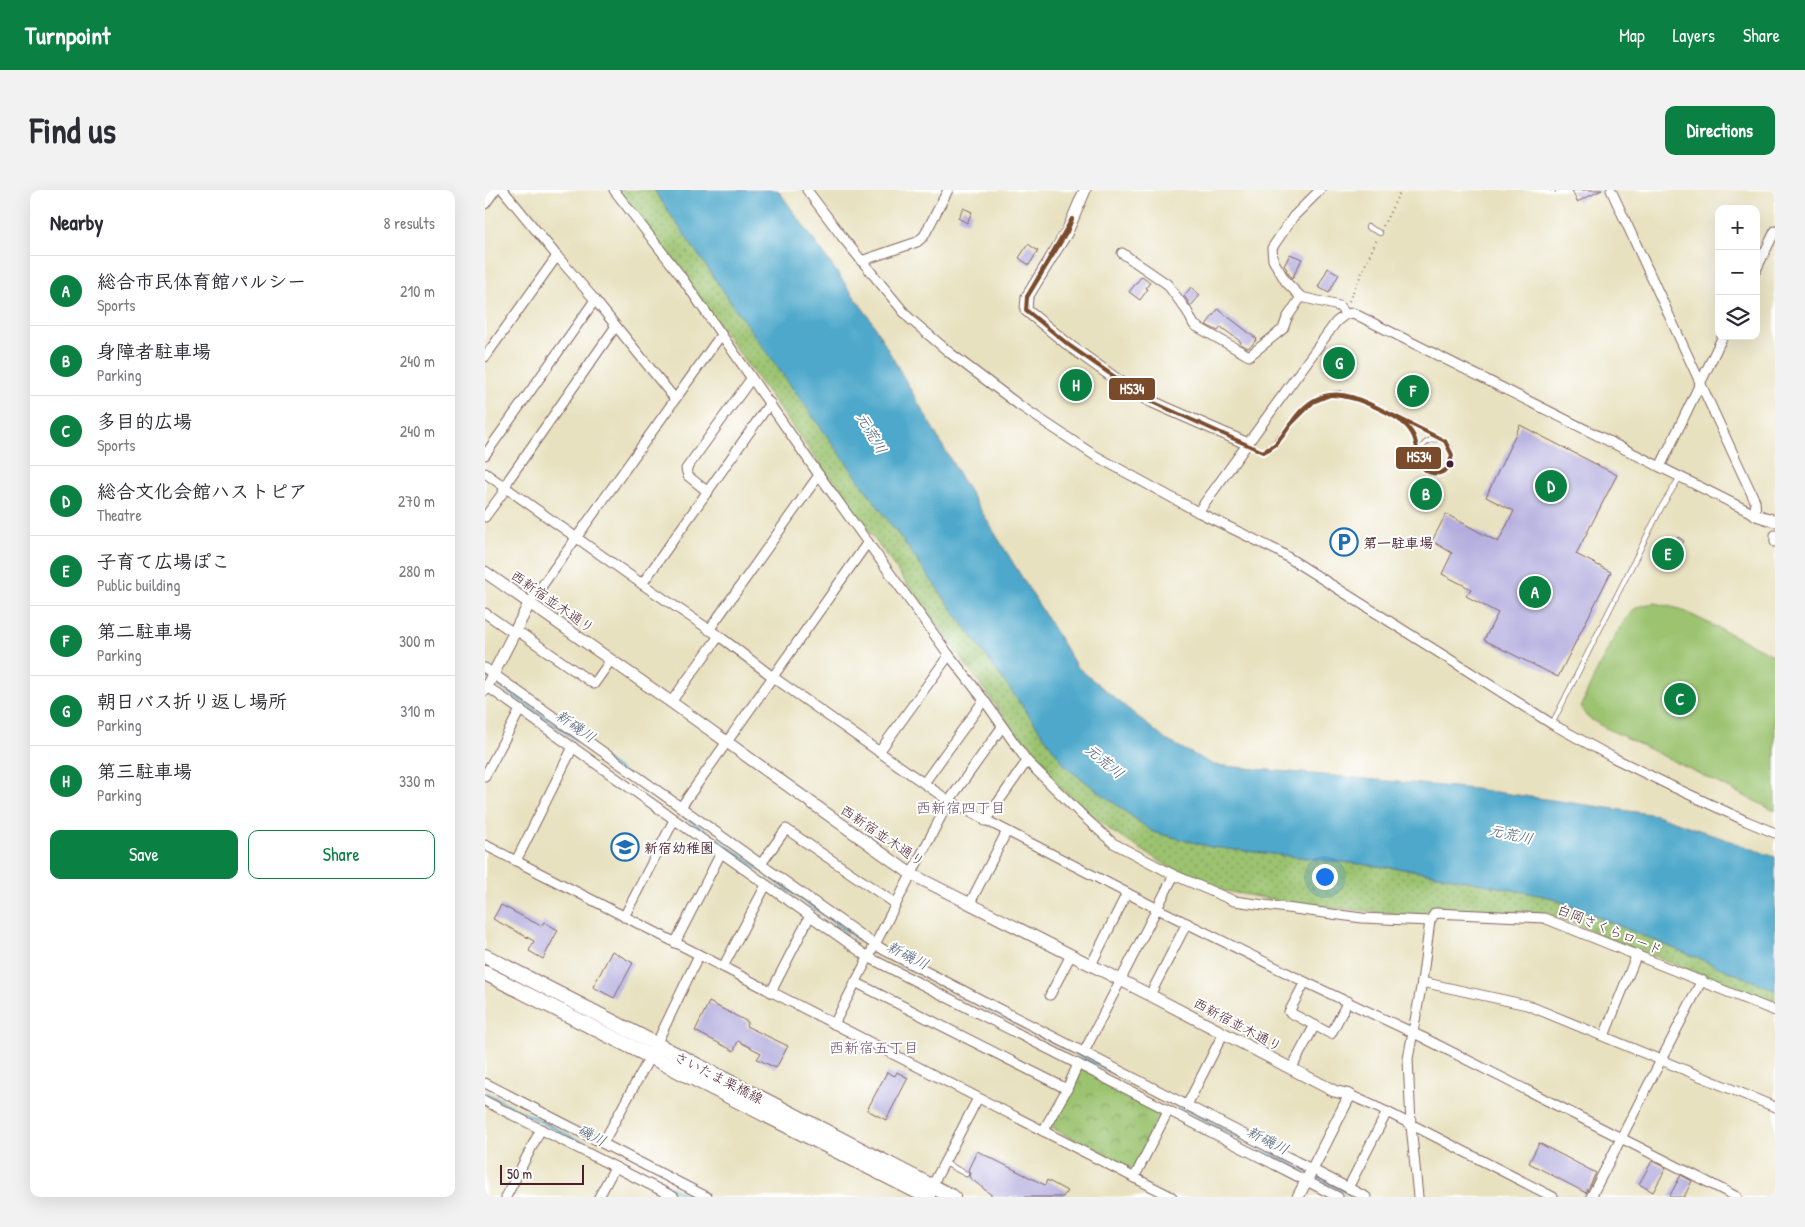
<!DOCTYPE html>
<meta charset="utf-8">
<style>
:root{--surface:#fff;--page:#f2f2f3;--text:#2b2b33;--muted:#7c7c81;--line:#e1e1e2;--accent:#0b8043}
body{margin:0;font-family:"Patrick Hand","Klee One",sans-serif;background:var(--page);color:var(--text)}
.controls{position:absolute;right:15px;top:15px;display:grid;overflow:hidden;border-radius:10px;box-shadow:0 5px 20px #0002}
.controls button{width:45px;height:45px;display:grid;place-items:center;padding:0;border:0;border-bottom:1px solid var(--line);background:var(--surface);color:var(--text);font:25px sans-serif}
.scale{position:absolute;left:15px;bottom:12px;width:84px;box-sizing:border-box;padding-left:5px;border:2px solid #4a1f2b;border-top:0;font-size:14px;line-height:18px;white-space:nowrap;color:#4a1f2b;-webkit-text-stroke:4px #fff;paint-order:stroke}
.you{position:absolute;left:839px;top:686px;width:18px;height:18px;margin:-12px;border:4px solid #fff;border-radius:50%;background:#1a73e8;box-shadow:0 0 0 8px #1a73e833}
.badge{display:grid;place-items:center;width:32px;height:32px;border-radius:50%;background:var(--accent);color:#fff;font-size:16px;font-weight:700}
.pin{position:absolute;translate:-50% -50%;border:2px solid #fff;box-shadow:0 1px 5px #0006}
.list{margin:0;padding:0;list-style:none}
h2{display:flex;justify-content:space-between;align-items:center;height:65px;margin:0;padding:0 20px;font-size:21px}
h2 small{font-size:16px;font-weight:400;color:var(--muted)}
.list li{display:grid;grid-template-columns:32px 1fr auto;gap:15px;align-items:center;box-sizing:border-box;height:70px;padding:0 20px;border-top:1px solid var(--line)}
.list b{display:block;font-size:19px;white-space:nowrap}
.list p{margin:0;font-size:16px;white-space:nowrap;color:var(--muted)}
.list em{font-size:16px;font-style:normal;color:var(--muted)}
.actions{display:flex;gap:10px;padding:15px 20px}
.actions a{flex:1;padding:11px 0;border:1px solid var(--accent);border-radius:10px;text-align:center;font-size:18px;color:var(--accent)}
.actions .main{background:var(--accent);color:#fff}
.icon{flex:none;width:28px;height:28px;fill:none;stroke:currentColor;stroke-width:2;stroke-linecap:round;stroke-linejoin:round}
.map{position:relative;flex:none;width:1290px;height:1007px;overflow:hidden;border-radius:10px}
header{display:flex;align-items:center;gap:30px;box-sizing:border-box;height:70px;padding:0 25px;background:var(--accent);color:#fff}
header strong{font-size:24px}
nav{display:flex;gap:28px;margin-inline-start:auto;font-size:18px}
.intro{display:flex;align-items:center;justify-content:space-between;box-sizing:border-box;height:120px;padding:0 30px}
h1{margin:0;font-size:35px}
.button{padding:12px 22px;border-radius:10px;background:var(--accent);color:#fff;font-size:18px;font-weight:700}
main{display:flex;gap:30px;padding:0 30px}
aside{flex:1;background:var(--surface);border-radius:10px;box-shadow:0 5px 20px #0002}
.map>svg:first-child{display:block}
</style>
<header>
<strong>Turnpoint</strong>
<nav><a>Map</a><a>Layers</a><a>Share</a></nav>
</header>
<div class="intro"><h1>Find us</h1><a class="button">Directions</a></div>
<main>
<aside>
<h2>Nearby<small>8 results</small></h2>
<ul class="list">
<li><span class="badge">A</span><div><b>総合市民体育館パルシー</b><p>Sports</p></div><em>210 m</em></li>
<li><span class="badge">B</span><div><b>身障者駐車場</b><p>Parking</p></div><em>240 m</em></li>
<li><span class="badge">C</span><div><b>多目的広場</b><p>Sports</p></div><em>240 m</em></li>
<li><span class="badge">D</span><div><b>総合文化会館ハストピア</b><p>Theatre</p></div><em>270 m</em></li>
<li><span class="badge">E</span><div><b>子育て広場ぽこ</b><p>Public building</p></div><em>280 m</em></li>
<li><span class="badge">F</span><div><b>第二駐車場</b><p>Parking</p></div><em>300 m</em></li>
<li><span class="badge">G</span><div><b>朝日バス折り返し場所</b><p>Parking</p></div><em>310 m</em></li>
<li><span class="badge">H</span><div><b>第三駐車場</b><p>Parking</p></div><em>330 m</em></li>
</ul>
<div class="actions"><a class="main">Save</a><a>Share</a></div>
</aside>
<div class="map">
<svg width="1290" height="1007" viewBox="0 0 1290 1007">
<defs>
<pattern id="grass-dots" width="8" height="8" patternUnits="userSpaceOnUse" patternTransform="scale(1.25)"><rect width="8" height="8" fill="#9bc36f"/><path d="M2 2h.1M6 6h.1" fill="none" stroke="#809e5b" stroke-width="1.8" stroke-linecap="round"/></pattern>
<pattern id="park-crowns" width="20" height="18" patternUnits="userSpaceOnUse" patternTransform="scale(1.25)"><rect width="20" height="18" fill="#9bc36f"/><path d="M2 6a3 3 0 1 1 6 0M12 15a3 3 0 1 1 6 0" fill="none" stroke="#809e5b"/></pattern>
</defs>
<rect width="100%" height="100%" fill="#fff"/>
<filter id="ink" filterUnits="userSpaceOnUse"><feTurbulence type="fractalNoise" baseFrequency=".02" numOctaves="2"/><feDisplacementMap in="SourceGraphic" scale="10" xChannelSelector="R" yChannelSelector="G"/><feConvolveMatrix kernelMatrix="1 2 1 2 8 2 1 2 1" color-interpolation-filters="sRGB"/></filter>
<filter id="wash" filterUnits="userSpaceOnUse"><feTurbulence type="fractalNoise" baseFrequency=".0096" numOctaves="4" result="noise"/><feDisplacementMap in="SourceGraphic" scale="20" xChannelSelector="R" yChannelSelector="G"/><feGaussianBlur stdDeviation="1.12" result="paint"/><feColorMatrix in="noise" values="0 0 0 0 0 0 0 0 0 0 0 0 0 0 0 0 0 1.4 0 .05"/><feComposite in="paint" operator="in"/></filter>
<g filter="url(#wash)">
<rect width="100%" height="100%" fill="#e8e1bf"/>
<polygon fill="url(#grass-dots)" stroke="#72714d" points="130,0 169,0 254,124 582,578 668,642 726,657 927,680 1064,707 1290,800 1290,815 1062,723 945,719 940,726 823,716 740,701 691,681 626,641 564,589 219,115"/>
<polygon fill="url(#park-crowns)" stroke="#72714d" points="596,877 679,920 648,980 565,937"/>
<path fill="#9bc36f" stroke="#72714d" d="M1170,413L1195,419L1290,466V621L1115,535L1102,527L1096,518C1102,499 1136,427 1151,418C1156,415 1164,414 1170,413Z"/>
<polygon fill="#4da8cb" stroke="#4c647b" points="169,0 293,0 386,130 476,288 592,477 681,550 729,575 990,599 1172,625 1290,667 1290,800 1064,707 927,680 726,657 668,642 582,578 254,124"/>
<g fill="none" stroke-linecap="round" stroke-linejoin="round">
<g stroke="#4da8cb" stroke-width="3">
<polyline points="0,485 389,760 871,1007"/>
<polyline points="0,903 204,1007"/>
</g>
</g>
<g id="blocks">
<g fill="#b4adde">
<polygon points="1087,0 1117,0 1092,12"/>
<polygon points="478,18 487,22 482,33 473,28"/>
<polygon points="543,54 553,61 544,75 534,68"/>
<polygon points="805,64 817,69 807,89 801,80 802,79 799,76"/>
<polygon points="843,78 854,84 844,103 833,97"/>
<polygon points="657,86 665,92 661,98 663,99 655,110 644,102"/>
<polygon points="706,97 715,105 706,116 699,106"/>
<polygon points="733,119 772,149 766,156 763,158 755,154 756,152 736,137 733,141 721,135"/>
<polygon points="1035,235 1132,285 1091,364 1126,382 1073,487 999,450 1013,423 981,406 986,399 957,384 967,363 947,351 961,324 1013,352 1029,321 1001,307"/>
<polygon points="1193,347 1199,351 1185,373 1177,368 1179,366 1172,361 1179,350 1187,356"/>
<polygon points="16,715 56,736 59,732 73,740 58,769 44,761 49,751 8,729"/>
<polygon points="127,761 148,773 129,808 108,797"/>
<polygon points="224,812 263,832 261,836 303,856 291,878 272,869 276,863 253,851 249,861 210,841"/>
<polygon points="402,882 410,886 412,882 423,888 401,930 382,920"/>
<polygon points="1054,953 1111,983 1101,1003 1044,973"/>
<polygon points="492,961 560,995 562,990 582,1001 578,1007 509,1007 484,987 485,983 483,980"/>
<polygon points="1167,971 1181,978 1168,1002 1154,994"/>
<polygon points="1196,985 1207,991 1199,1007 1184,1007"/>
</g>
</g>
</g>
<g filter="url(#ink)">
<use href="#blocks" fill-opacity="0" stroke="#81635f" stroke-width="1"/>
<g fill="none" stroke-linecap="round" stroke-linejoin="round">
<g stroke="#81635f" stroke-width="6">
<g id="service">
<polyline points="883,37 895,43"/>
<path d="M764,255L778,262L784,260L810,228L830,210L841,205L854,203L865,206L903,222L960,251C977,269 959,292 941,280C930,273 934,256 929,245C923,234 912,229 903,222"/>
<path d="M934,261C939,253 944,249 953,249"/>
<polyline points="1067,534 1177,316 1195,287"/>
<polyline points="460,973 481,984"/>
</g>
</g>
<g stroke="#81635f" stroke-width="11">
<g id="minor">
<polyline points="18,0 72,66 110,110 190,209"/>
<polyline points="129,0 195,85 334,285 464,465 499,510 542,571 599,627 628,653 689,685 749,711 877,728 945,731"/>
<polyline points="322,0 358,48 423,127 465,163 534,215 609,265 713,322 793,361 1067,534 1129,568 1184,595 1261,631 1290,643"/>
<polyline points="835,0 808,27 787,58 788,70 801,92 816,107 854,116 861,124"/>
<polyline points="1126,0 1270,311 1271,325"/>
<polyline points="0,14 10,0"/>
<polyline points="637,63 682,94 702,121 709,135 764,166 798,139 802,128 816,107"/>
<polyline points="376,71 432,52 439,46 463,0"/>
<polyline points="1271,80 1290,41"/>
<polyline points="0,167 72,66"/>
<polyline points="0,265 110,110"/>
<polyline points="1175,277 1238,146"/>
<polyline points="0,283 157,394 234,446 288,487 464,611 673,719 820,792 937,847 1252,1007"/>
<polyline points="223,302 203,286 201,279 266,189"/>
<polyline points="713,322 851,132 861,124 868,123 1271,325"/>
<polyline points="0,327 17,304 24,289 131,136"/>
<polyline points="1290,345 1290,352"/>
<polyline points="157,394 285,213"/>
<polyline points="44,414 236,145"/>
<polyline points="0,423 23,439 37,444 109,494 126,470"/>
<polyline points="224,440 334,285"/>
<polyline points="0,478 377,746 399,760 881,1007"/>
<polyline points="0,495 383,767 853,1007"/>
<polyline points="186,512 234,446"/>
<polyline points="394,562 464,465"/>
<polyline points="0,586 35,520"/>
<polyline points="439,593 499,510"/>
<polyline points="196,617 383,352"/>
<polyline points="500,631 542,571"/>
<polyline points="0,655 687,1007"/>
<polyline points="31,671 88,557"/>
<polyline points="276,674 301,639 411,714"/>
<polyline points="485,713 522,641"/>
<polyline points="139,727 189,630"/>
<polyline points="190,753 236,663"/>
<polyline points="606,775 642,703"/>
<polyline points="238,777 281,695"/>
<polyline points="370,792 582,899"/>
<polyline points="820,792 804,822 846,844 863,811"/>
<polyline points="937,792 1042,815 1290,917"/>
<polyline points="286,802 325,726"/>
<polyline points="565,805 586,765"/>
<polyline points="665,805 702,733"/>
<polyline points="349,834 464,611 517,537"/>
<polyline points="1119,846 1152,764"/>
<polyline points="599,862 689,685"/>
<polyline points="806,879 830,835"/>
<polyline points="0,893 222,1007"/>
<polyline points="865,905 902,922 1068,1007"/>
<polyline points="0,911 189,1007"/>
<polyline points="702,915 738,844"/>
<polyline points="558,941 582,899 593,874"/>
<polyline points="118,953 166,865 214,765"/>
<polyline points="649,988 683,921"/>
<polyline points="447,996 493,908"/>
<polyline points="863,998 902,922"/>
<polyline points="21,1007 56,939"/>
<polyline points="114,1007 130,977"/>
<polyline points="933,1007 926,935 923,869 937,792 945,731 950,723 1059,728 1290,821"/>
<polyline points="1106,1007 1217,790"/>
</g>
</g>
<g stroke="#81635f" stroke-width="13">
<g id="tertiary">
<polyline points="600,0 582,42 542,107 541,120 585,156 638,194 663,210 763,254"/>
<polyline points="1271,325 1290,331"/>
<polyline points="0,382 186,512 426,684 665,805 849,901 865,905 813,1007"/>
<polyline points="0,500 44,414"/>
</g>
</g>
<g stroke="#81635f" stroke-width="16">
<g id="primary">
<polyline points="0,766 468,1007"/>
<polyline points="0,783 443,1007"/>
</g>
</g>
<g stroke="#81635f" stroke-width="2" stroke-dasharray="1 4" stroke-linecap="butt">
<polyline points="1065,0 1071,2 1072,0"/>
<polyline points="898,36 916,0"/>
<polyline points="864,111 892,49"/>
</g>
<use href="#service" stroke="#fff" stroke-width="4.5"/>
<use href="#minor" stroke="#fff" stroke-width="9"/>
<use href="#tertiary" stroke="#fff" stroke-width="11"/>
<use href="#primary" stroke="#fff" stroke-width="14"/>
<g stroke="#fff" stroke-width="8">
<g id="bus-1">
<polyline points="542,107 541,120 585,156 663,210 778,262"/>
<polyline points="542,107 587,29"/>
<polyline points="542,107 582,42 587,29"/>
<path d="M845,205C862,205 877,211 893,218"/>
<path d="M845,205C861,202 878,211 893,218"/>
<path d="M893,218L960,251L967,265L964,277C959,282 954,285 947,283C928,278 936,256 927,243C920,231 905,224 893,218Z"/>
<path d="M805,235C814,221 828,207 845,205"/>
<polyline points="805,235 828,212 845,205"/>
<polyline points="778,262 791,254 805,235"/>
<path d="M778,262C791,257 798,246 805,235"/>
</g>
</g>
<use href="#bus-1" stroke="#7a4b2a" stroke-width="4"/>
</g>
</g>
<defs>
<g id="parking-ring" transform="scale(1.4375)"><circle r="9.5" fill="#fff" stroke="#1f6fb2" stroke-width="1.5"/><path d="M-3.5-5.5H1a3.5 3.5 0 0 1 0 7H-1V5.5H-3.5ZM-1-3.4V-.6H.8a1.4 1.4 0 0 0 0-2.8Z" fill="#1f6fb2"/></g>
<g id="school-ring" transform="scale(1.4375)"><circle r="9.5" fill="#fff" stroke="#1f6fb2" stroke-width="1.5"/><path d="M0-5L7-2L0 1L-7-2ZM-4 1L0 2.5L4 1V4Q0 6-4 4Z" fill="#1f6fb2"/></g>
</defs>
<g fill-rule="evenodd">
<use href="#parking-ring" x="859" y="352"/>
<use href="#school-ring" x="140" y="657"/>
</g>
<circle fill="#4a1f2b" stroke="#fff" stroke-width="2" cx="965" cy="274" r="4.5"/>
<g text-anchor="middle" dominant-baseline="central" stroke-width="4" stroke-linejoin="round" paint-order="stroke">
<g font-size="14" font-weight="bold" fill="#4a1f2b" stroke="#fff" text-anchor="start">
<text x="878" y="352">第一駐車場</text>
<text x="159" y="657">新宿幼稚園</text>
</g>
<g font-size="14" fill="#4a1f2b" stroke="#fff">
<text transform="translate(68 411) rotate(35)">西新宿並木通り</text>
<text transform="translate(398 645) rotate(34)">西新宿並木通り</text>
<text transform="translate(1125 739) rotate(22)">白岡さくらロード</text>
<text transform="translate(753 834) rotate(28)">西新宿並木通り</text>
<text transform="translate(234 887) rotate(27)">さいたま栗橋線</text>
</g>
<g font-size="15" font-style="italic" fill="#4b5d73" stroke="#fff">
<text transform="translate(387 243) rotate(60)">元荒川</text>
<text transform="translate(91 536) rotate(35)">新磯川</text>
<text transform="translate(620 571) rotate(40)">元荒川</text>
<text transform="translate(1026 644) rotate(13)">元荒川</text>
<text transform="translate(423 765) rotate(27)">新磯川</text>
<text transform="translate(107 945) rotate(27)">磯川</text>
<text transform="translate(783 950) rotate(27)">新磯川</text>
</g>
<g font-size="15" fill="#6f516a" stroke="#fff">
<text x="476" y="617">西新宿四丁目</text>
<text x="389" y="857">西新宿五丁目</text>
</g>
</g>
<g stroke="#fff" stroke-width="2">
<rect x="623" y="187" width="48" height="24" rx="5" fill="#7a4b2a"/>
<rect x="910" y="256" width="47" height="24" rx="5" fill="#7a4b2a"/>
</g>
<g font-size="14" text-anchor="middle" font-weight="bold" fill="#fff">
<text x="647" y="204">HS34</text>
<text x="934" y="272">HS34</text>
</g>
</svg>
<div class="controls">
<button>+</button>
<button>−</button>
<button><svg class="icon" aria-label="layers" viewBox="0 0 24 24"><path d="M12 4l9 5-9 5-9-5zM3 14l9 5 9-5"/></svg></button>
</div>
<div class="scale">50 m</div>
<div class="you"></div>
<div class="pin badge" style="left:1050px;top:402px">A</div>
<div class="pin badge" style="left:941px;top:304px">B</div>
<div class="pin badge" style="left:1195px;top:509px">C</div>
<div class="pin badge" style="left:1066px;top:296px">D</div>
<div class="pin badge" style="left:1183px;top:364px">E</div>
<div class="pin badge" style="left:928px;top:201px">F</div>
<div class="pin badge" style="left:854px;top:173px">G</div>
<div class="pin badge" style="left:591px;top:195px">H</div>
</div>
</main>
